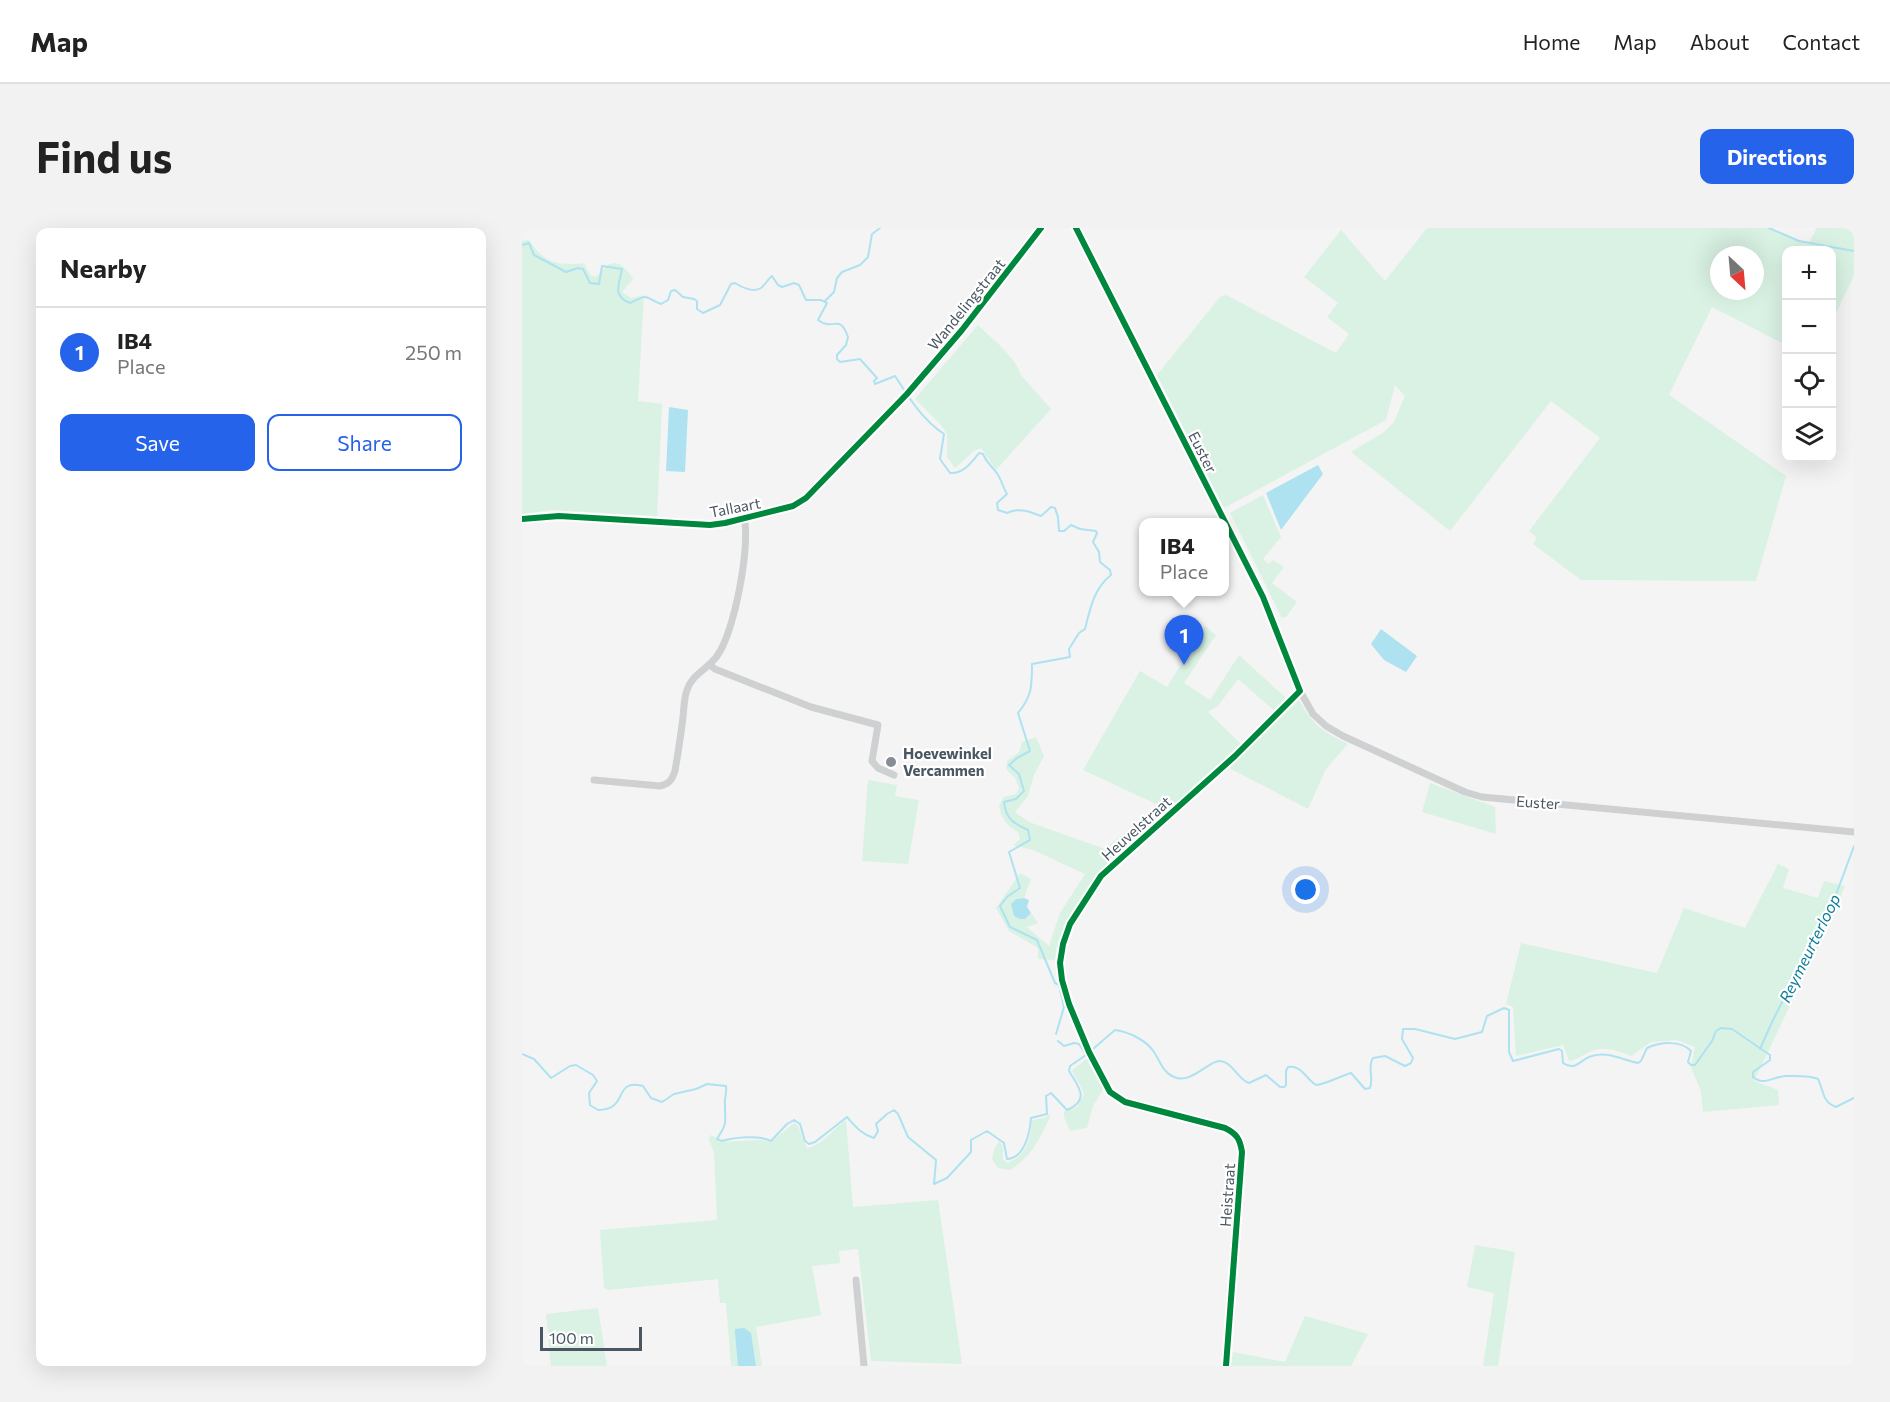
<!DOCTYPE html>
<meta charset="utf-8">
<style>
:root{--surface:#fff;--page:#f2f2f2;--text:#222;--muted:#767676;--line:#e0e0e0;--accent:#2563eb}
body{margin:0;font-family:Commissioner,sans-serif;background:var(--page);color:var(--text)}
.controls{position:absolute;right:18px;top:18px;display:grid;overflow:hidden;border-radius:12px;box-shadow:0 6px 24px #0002}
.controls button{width:54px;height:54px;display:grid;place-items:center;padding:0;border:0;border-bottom:2px solid var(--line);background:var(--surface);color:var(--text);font:30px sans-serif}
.compass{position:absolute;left:1188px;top:18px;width:54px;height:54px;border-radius:50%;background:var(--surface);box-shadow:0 6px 24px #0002;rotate:154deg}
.scale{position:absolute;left:18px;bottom:15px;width:102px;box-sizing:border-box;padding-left:6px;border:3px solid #4a5661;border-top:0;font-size:16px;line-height:21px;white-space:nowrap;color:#4a5661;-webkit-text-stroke:4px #fff;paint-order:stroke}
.you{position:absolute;left:784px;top:662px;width:21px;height:21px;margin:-15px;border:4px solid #fff;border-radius:50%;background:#1a73e8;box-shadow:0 0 0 9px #1a73e833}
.badge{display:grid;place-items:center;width:39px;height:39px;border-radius:50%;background:var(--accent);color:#fff;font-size:20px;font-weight:700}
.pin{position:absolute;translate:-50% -50px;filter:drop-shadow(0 2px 3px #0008)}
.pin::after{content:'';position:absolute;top:32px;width:21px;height:18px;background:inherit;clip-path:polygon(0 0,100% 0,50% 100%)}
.popup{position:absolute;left:617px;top:290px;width:90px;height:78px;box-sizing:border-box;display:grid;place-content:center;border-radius:12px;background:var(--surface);filter:drop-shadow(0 2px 4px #0005);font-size:20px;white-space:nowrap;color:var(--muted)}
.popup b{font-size:22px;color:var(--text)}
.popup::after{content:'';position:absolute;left:50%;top:100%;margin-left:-12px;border:12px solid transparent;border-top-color:var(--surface)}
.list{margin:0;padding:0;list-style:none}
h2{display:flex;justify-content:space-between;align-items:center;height:78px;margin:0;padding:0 24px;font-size:26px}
h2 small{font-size:20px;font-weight:400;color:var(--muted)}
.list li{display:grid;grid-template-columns:39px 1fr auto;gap:18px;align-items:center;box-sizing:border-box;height:90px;padding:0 24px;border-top:2px solid var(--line)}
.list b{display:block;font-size:22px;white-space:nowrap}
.list p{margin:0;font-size:20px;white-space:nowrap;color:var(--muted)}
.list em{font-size:20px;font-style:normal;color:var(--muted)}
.actions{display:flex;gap:12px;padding:18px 24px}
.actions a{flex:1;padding:14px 0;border:2px solid var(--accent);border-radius:12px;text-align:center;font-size:21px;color:var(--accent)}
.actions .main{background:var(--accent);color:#fff}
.icon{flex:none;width:33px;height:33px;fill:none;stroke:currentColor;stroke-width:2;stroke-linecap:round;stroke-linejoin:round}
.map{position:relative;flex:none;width:1332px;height:1138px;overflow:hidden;border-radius:12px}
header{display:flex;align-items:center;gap:36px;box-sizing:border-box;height:84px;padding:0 30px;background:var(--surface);border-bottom:2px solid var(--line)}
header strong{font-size:28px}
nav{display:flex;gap:33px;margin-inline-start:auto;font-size:21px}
.intro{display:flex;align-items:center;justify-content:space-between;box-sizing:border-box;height:144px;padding:0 36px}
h1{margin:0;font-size:42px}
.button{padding:15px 27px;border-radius:12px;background:var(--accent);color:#fff;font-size:21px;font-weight:700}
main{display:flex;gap:36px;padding:0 36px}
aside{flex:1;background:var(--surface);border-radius:12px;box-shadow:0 6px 24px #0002}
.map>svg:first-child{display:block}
</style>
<header>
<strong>Map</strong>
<nav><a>Home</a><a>Map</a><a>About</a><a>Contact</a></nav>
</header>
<div class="intro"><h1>Find us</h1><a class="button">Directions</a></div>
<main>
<aside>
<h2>Nearby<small></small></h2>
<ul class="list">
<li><span class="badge">1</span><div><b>IB4</b><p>Place</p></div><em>250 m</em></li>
</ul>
<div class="actions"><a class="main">Save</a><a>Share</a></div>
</aside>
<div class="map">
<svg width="1332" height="1138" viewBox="0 0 1332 1138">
<rect width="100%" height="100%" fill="#f4f4f4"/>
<g fill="#d9f2e3" fill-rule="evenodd">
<path d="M905,0H1249L1286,16L1295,0H1332V48L1310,93V22H1264V117L1190,79L1147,167L1264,248L1234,353L1059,352L1011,316L1015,310L1007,303L1078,210L1029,173L928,303L829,224L862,204L872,194L883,168L873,157L864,192L702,280L635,147L698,69L704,67L814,125L827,106L805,89L816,75L782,49L819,2L863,53ZM1197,27H1233V63H1197Z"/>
<path d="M7,12C22,35 36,38 62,35L68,47L73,49C78,46 83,38 88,36C98,31 107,44 111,51L100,64L109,70L122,67L116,173L140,176L135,288L29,282L0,286V13Z"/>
<path d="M456,97C467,108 496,131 498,146L529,181L474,242L459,220L452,223L433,240L425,229V206L419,197L393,171Z"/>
<polygon points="741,267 759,309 741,331 747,336 751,332 762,339 750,355 775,374 765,388 760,390 708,285"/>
<polygon points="683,398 694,407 662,455 688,472 717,427 765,471 753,483 716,451 696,478 686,484 720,517 647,582 561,542 618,443 645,459"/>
<path d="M777,472C791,497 801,504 826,516L804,541L786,581L707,540Z"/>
<path d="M514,509L522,528L512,547L506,568L493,584L507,594L583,621L633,580L641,586L574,650L552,683L534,721L533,732L516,731V720L487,703L474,680L498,645L509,651L502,670L494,671L503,691L509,685L516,695L505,699L527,718L538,685L563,646L511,622L491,617L498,611L496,604C485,598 479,591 477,577L482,569L494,566L497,560L493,550L484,541L485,533L497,524L500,514Z"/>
<polygon points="346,552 375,557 373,568 397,572 386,636 340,633"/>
<polygon points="908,555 973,579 974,606 900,584"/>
<path d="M1256,636L1267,641L1261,660L1296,670L1302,653L1323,658L1308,694L1232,853L1256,862L1257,877L1181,884L1179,864L1169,839L1173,819L1155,812L1129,814L1109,828C1098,823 1081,818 1070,823C1061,826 1056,832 1047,833L1041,817L994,828L991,779L984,776L999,715L1135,745L1162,680L1223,700Z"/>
<path d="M565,831L581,861L571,878L565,900L548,903L542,889V883L555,879L562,867C560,857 553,851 550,842Z"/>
<path d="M529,886C519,909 509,930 488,942L476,940L470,931L472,922L477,913L481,918V932L486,935C505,926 509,912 510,892L522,890Z"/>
<path d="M324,892L331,979L416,972L440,1136L349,1133L336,1021L317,1023L318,1035L290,1038L299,1087L234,1099L240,1138H209L204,1075H198L196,1051L86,1062L82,1060L78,1002L195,992L192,924L187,912L188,907L193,909L197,914L239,912L249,914L272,895L276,898L285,920C302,917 310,901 324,892Z"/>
<polygon points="953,1017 993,1024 976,1138 961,1138 972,1065 945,1059"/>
<polygon points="76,1080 85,1138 29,1138 24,1086"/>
<polygon points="783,1088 846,1106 829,1138 709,1138 711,1124 763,1134"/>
</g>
<g fill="#aee2f0">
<polygon points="147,179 166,182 163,244 144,243"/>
<polygon points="796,237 801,246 759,302 744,265"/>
<polygon points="859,401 895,428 884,444 862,432 849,416"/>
<polygon points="502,670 507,672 505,679 509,685 503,691 498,691 492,688 489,676 494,671"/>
<polygon points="222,1100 229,1105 234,1138 216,1138 213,1104 213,1101"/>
</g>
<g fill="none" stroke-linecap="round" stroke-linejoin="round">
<g stroke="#aee2f0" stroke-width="2">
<polyline points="1247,0 1277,13 1332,23"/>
<path d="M0,17L7,15L12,27L44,44L56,40L61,41L68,55L77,56L80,38L100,41C98,55 89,68 108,75C128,65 121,69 139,76L146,72L149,63L153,62L161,69L172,71L175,73V81L181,85L198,77L209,56L213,55C219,59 231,65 239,60C243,57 246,51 250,48L256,57L260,59L272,55L277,57L284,72H299L305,75L296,92C312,104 317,84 326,109L324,117L315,127V131L318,134L338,131L355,150L352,153L353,156L373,148C388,171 399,190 422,206L418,231L428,245C441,246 449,235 457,225L461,226C466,238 471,238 476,247C480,253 481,260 485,266L475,275L476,282L485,285C496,279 508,284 519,288L529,279L533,280L536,289L537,303H542L549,297L558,301L574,303L575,305L571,314L577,324L578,334L588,342L589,347C572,360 568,381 563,401L557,405L547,421L548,429L510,436C510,458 510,468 496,485L508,523L495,530L487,537L497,546L502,563L494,571L482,574C484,591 491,595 506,602L508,612L487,624L498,660L485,669L478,678L488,699L515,712L533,755L537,757L542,779L534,806"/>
<polyline points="303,73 312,64 315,50 320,44 338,37 346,29 350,6 358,0"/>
<path d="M571,821L593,802C607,804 624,812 632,824C638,833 641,845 652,849C669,857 687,832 698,833C711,834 715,851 727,855L744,847L758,859H762L764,857V843L766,839C780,837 783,850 794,857C805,856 818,848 829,845L843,861L848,860C852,850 845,839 851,830L863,828L883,838L889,835L891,830L880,811L881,801H893L933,811L960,804L965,788L982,780L987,782V824L991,833L1037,821L1040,823L1041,835C1054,844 1058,831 1070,828C1087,823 1100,832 1116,835L1119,833L1125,820C1138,814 1159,812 1169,823L1166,834L1169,837H1173L1190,813L1194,803L1199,800L1210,801L1248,827V832L1231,844V849C1241,858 1251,849 1263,848C1273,848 1288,847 1296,851C1302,863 1300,874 1314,879L1332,870"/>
<polyline points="1238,821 1250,794 1312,672 1332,618"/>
<path d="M0,826L12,831L29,850L48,838L54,837L71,847L75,853L67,865L68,877L76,882C108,882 90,850 121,858L129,870L140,874L152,866L174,861L185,856L204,858C205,866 202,870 203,878C203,897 206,893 195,911L200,913C213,909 237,907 249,913L265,896L272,892L278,896L283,913L287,916L293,914L325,889C333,898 339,906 352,910L356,903L354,896L365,886L372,882L376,886L386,909L414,932L412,956L425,950L449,924V912L465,903L482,915L485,931C503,930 508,904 509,890L525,886L524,868L529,865L545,882C569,872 556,858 547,843L548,838L564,827L557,816L552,815L542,818L536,813"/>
</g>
<g stroke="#ced0d2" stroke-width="7">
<polyline points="554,0 741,369 778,463 791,486 804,498 821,508 943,564 960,569 1332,604"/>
<polyline points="0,291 37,288 188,297 203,295 271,278 284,270 385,166 440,102 519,0"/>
<polyline points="188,437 193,441 289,479 356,497 350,533 356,540 372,547"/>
<path d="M72,552L138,558C147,556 150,552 153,543C156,525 159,507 161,489C162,480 162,470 165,462C170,446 186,441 195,428C212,406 229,317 222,290"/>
<polyline points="334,1052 342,1138"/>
<path d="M704,1138L720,924C718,911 715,906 703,900L603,874L588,864L567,824L547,776L540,752L538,735L541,716L548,696L579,648L713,528L778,463"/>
</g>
<g stroke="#fff" stroke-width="10">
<g id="cycleway">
<path d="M554,0L741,369L778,463L713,528L579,648L548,696L541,716L538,735L540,752L547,776L567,824L588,864L603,874L703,900C715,906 718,911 720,924L704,1138"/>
<polyline points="0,291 37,288 188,297 203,295 271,278 284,270 385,166 440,102 519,0"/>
</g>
</g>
<use href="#cycleway" stroke="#00873e" stroke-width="6"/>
</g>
<circle fill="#868d94" stroke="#fff" stroke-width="2" cx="369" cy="534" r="6"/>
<g text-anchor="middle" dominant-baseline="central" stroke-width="4.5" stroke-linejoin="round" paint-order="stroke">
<g font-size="15" fill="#4a5661" stroke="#fff">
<text transform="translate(444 76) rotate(-51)">Wandelingstraat</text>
<text transform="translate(681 224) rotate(63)">Euster</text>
<text transform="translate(213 279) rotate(-11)">Tallaart</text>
<text transform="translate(1016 574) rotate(4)">Euster</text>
<text transform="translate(614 600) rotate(-42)">Heuvelstraat</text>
<text transform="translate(705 967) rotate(-86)">Heistraat</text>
</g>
<g font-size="15" font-weight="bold" fill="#4a5661" stroke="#fff" text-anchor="start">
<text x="381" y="525">Hoevewinkel<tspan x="381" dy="17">Vercammen</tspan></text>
</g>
<g font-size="16" font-style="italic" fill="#0c7c9b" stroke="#fff">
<text transform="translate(1287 720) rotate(-64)">Reymeurterloop</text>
</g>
</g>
</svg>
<div class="controls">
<button>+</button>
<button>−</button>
<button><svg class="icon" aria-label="locate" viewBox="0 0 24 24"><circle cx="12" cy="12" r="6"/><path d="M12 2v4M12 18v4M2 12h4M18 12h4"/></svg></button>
<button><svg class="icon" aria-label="layers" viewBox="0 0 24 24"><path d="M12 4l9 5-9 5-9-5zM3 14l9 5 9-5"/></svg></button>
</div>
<svg class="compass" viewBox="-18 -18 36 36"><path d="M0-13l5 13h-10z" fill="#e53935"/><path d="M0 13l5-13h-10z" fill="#767676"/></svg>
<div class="scale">100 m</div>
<div class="you"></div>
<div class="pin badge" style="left:662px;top:437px">1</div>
<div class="popup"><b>IB4</b>Place</div>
</div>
</main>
